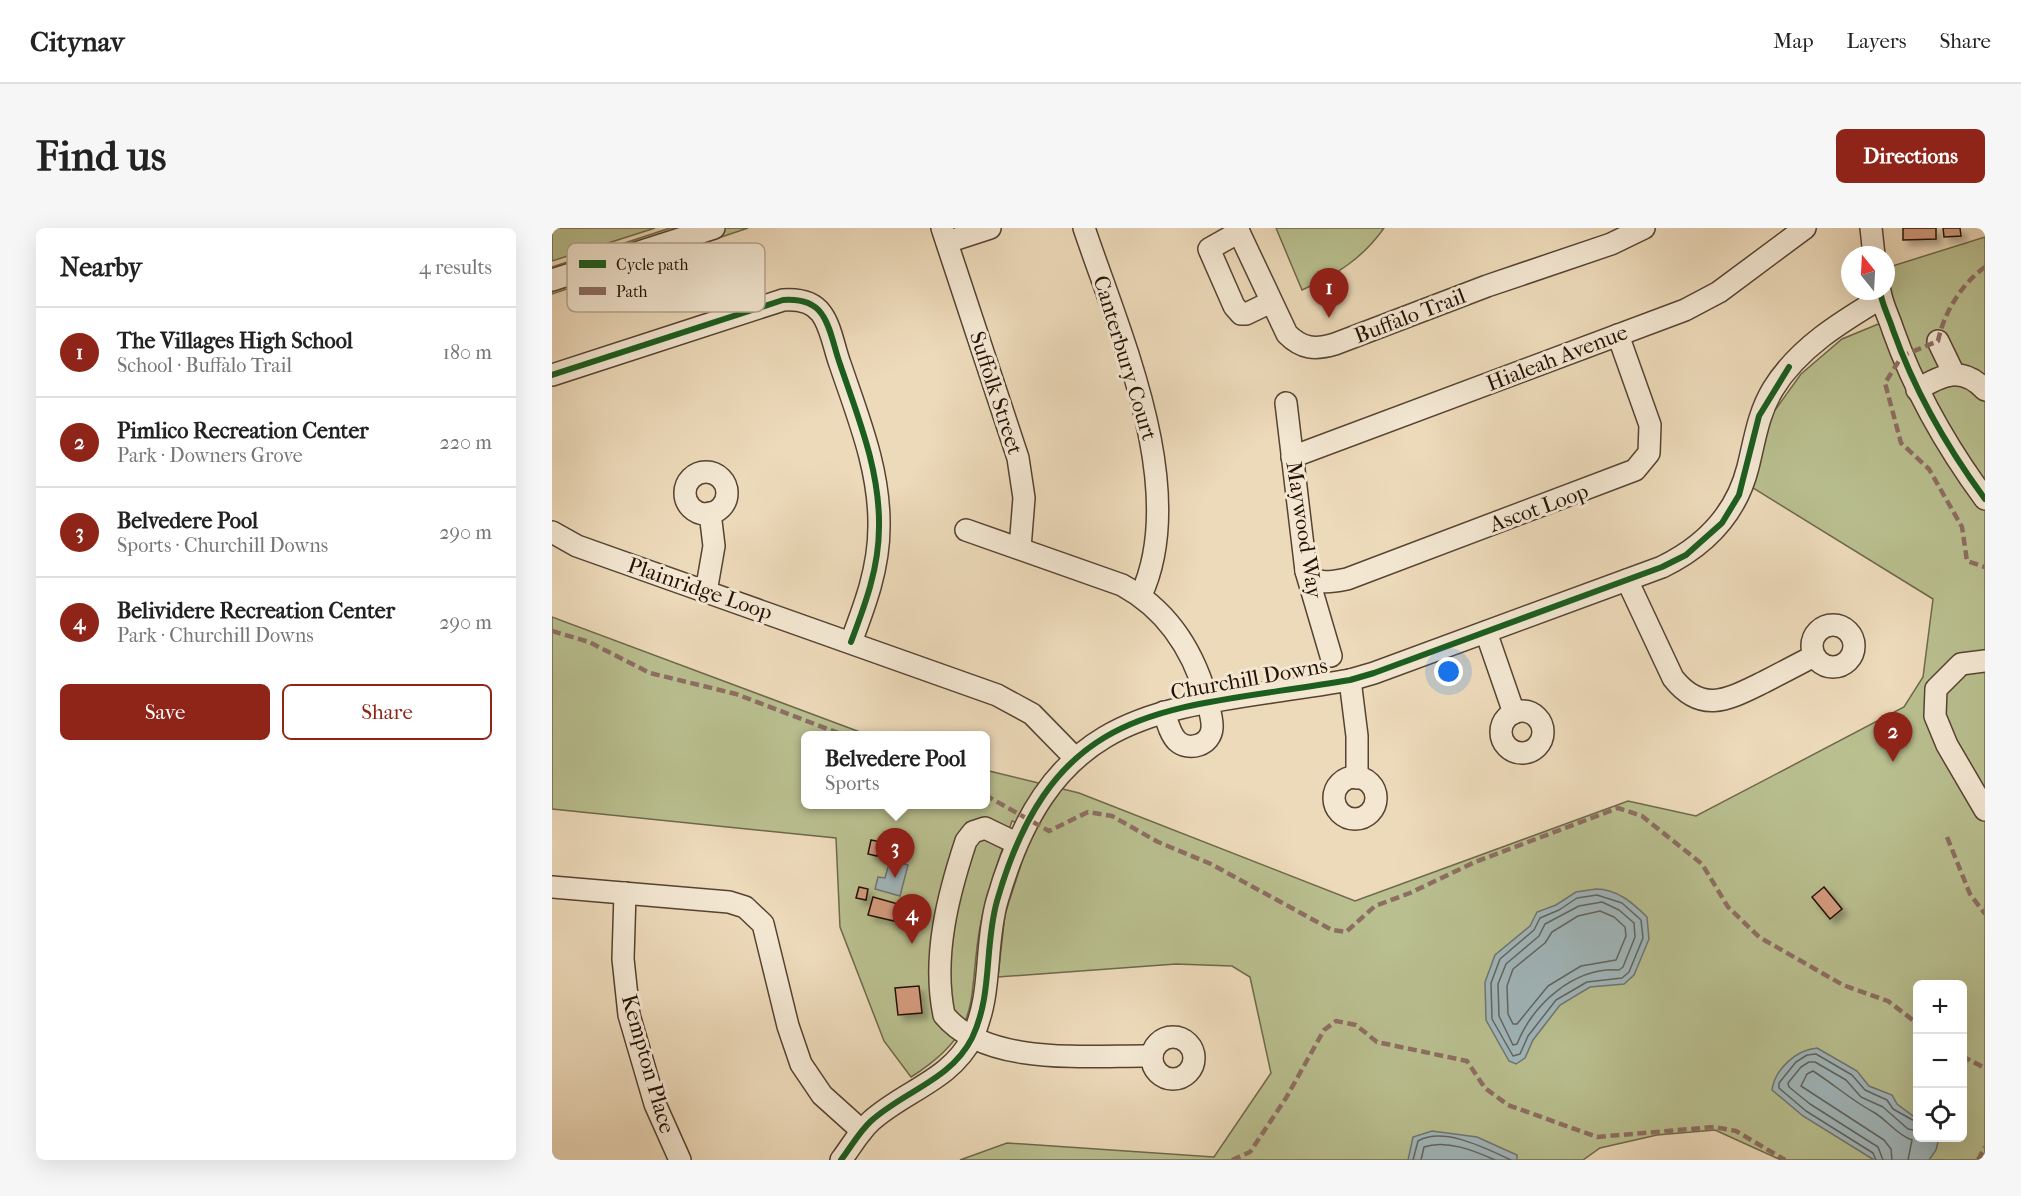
<!DOCTYPE html>
<meta charset="utf-8">
<style>
:root{--surface:#fff;--page:#f6f6f6;--text:#222;--muted:#767676;--line:#e0e0e0;--accent:#8f2418}
body{margin:0;font-family:"IM FELL French Canon",serif;background:var(--page);color:var(--text)}
.controls{position:absolute;right:18px;bottom:18px;display:grid;overflow:hidden;border-radius:9px;box-shadow:0 6px 24px #0002}
.controls button{width:54px;height:54px;display:grid;place-items:center;padding:0;border:0;border-bottom:2px solid var(--line);background:var(--surface);color:var(--text);font:30px sans-serif}
.compass{position:absolute;left:1289px;top:18px;width:54px;height:54px;border-radius:50%;background:var(--surface);box-shadow:0 6px 24px #0002;rotate:342deg}
.you{position:absolute;left:897px;top:444px;width:21px;height:21px;margin:-15px;border:4px solid #fff;border-radius:50%;background:#1a73e8;box-shadow:0 0 0 9px #1a73e833}
.badge{display:grid;place-items:center;width:39px;height:39px;border-radius:50%;background:var(--accent);color:#fff;font-size:20px;font-weight:700}
.pin{position:absolute;translate:-50% -50px;filter:drop-shadow(0 2px 3px #0008)}
.pin::after{content:'';position:absolute;top:32px;width:21px;height:18px;background:inherit;clip-path:polygon(0 0,100% 0,50% 100%)}
.popup{position:absolute;left:249px;top:503px;width:189px;height:78px;box-sizing:border-box;display:grid;place-content:center;border-radius:9px;background:var(--surface);filter:drop-shadow(0 2px 4px #0005);font-size:20px;white-space:nowrap;color:var(--muted)}
.popup b{font-size:22px;color:var(--text)}
.popup::after{content:'';position:absolute;left:50%;top:100%;margin-left:-12px;border:12px solid transparent;border-top-color:var(--surface)}
.list{margin:0;padding:0;list-style:none}
h2{display:flex;justify-content:space-between;align-items:center;height:78px;margin:0;padding:0 24px;font-size:26px}
h2 small{font-size:20px;font-weight:400;color:var(--muted)}
.list li{display:grid;grid-template-columns:39px 1fr auto;gap:18px;align-items:center;box-sizing:border-box;height:90px;padding:0 24px;border-top:2px solid var(--line)}
.list b{display:block;font-size:22px;white-space:nowrap}
.list p{margin:0;font-size:20px;white-space:nowrap;color:var(--muted)}
.list em{font-size:20px;font-style:normal;color:var(--muted)}
.actions{display:flex;gap:12px;padding:18px 24px}
.actions a{flex:1;padding:14px 0;border:2px solid var(--accent);border-radius:9px;text-align:center;font-size:21px;color:var(--accent)}
.actions .main{background:var(--accent);color:#fff}
.icon{flex:none;width:33px;height:33px;fill:none;stroke:currentColor;stroke-width:2;stroke-linecap:round;stroke-linejoin:round}
.map{position:relative;flex:none;width:1433px;height:932px;overflow:hidden;border-radius:9px}
header{display:flex;align-items:center;gap:36px;box-sizing:border-box;height:84px;padding:0 30px;background:var(--surface);border-bottom:2px solid var(--line)}
header strong{font-size:28px}
nav{display:flex;gap:33px;margin-inline-start:auto;font-size:21px}
.intro{display:flex;align-items:center;justify-content:space-between;box-sizing:border-box;height:144px;padding:0 36px}
h1{margin:0;font-size:42px}
.button{padding:15px 27px;border-radius:9px;background:var(--accent);color:#fff;font-size:21px;font-weight:700}
main{display:flex;gap:36px;padding:0 36px}
aside{flex:1;background:var(--surface);border-radius:9px;box-shadow:0 6px 24px #0002}
.map>svg:first-child{display:block}
</style>
<header>
<strong>Citynav</strong>
<nav><a>Map</a><a>Layers</a><a>Share</a></nav>
</header>
<div class="intro"><h1>Find us</h1><a class="button">Directions</a></div>
<main>
<aside>
<h2>Nearby<small>4 results</small></h2>
<ul class="list">
<li><span class="badge">1</span><div><b>The Villages High School</b><p>School · Buffalo Trail</p></div><em>180 m</em></li>
<li><span class="badge">2</span><div><b>Pimlico Recreation Center</b><p>Park · Downers Grove</p></div><em>220 m</em></li>
<li><span class="badge">3</span><div><b>Belvedere Pool</b><p>Sports · Churchill Downs</p></div><em>290 m</em></li>
<li><span class="badge">4</span><div><b>Belividere Recreation Center</b><p>Park · Churchill Downs</p></div><em>290 m</em></li>
</ul>
<div class="actions"><a class="main">Save</a><a>Share</a></div>
</aside>
<div class="map">
<svg width="1433" height="932" viewBox="0 0 1433 932">
<defs>
<filter id="shadow"><feDropShadow dx="5.5" dy="5.5" stdDeviation="3" flood-color="#0004"/></filter>
</defs>
<rect width="100%" height="100%" fill="#eddaba"/>
<filter id="stains"><feTurbulence type="fractalNoise" baseFrequency=".00333" numOctaves="4"/><feColorMatrix values="0 0 0 0 .2 0 0 0 0 .09 0 0 0 0 .02 0 0 0 .5 -.17"/></filter>
<radialGradient id="worn" r=".72"><stop offset=".6" stop-color="#630" stop-opacity="0"/><stop offset="1" stop-color="#630" stop-opacity=".3"/></radialGradient>
<g fill="#b9bf8f" stroke="#6e684a" stroke-width="1.5" fill-rule="evenodd">
<polygon points="0,0 103,0 0,33"/>
<polygon points="118,0 196,0 0,66 0,39"/>
<path d="M724,0H832C810,31 784,47 750,62Z"/>
<path d="M1433,9V932H1229L1163,902L1105,907L1048,920L1031,932H408L455,915L662,929L719,845L698,749L680,738L624,736L446,749L453,686L481,600L460,593C448,628 435,663 428,699C415,773 433,802 359,849L332,813L288,699L284,610L0,581V389L316,507L253,508V576H433V542L527,565L803,673L1076,573L1144,588L1352,479L1371,449L1381,371L1201,260L1216,192L1249,146L1290,111L1341,90L1334,63V40ZM1366,756H1410V910H1366Z"/>
</g>
<g fill="#a0b7bc" stroke="#6e7573" stroke-width="1.5">
<polygon points="338,632 356,637 348,668 323,661 326,649 333,650"/>
<path d="M1044,661C1065,661 1081,675 1095,689L1097,711L1082,747L1072,756L1038,759L1008,777L981,812L973,830L964,836L957,833L934,792L933,754L943,727L978,698L985,684L1004,677L1024,664Z"/>
<path d="M1265,820L1305,843L1317,858L1340,867L1345,876L1365,891L1366,910H1383L1386,914L1384,922L1377,932H1322L1251,888L1220,862C1223,841 1244,822 1265,820Z"/>
<polygon points="880,903 925,909 965,927 965,932 856,932 861,909"/>
</g>
<g fill="none" stroke-linecap="round" stroke-linejoin="round">
<g stroke="#626460" stroke-width="1.5">
<polygon points="1045,667 1070,675 1089,692 1091,710 1077,744 1070,750 1035,754 1004,772 976,808 968,826 961,828 940,791 939,755 948,731 982,702 988,690 1007,682 1025,670"/>
<path d="M1050,674L1067,682L1082,695L1083,709L1071,739L1067,742C1022,739 981,776 965,816L961,817L947,788L946,756L954,736L987,708L993,696L1027,678Z"/>
<polygon points="1048,683 1062,689 1073,699 1074,708 1064,732 1029,738 996,758 965,796 961,796 956,786 955,758 961,741 993,715 1000,704 1026,688"/>
<path d="M861,932L866,913C892,898 935,921 959,932"/>
<path d="M869,932L872,919C894,911 923,923 943,932"/>
<polyline points="1324,932 1321,925 1254,883 1227,860 1227,855 1244,834 1255,827 1264,826 1300,847 1313,862 1335,872 1341,881 1366,895"/>
<polyline points="1331,932 1326,919 1258,876 1237,859 1236,855 1249,839 1257,834 1263,834 1294,852 1309,869 1331,879 1356,901 1366,903"/>
<path d="M1340,932L1339,921L1332,912L1249,858L1255,846L1261,843C1283,857 1300,873 1323,885C1336,893 1345,907 1360,912L1356,932"/>
</g>
</g>
<g fill="#d39a7d" stroke="#241105" stroke-width="1.5" filter="url(#shadow)">
<polygon points="1351,0 1384,0 1384,11 1351,12"/>
<polygon points="1391,0 1408,0 1409,8 1392,9"/>
<polygon points="319,612 329,614 325,628 316,626"/>
<polygon points="307,659 316,661 314,672 304,670"/>
<polygon points="1272,659 1290,681 1278,691 1260,669"/>
<polygon points="321,669 346,676 342,693 316,687"/>
<polygon points="367,758 370,785 346,787 343,760"/>
</g>
<g fill="none" stroke-linecap="round" stroke-linejoin="round">
<g stroke="#564332" stroke-width="24">
<g id="minor">
<polyline points="390,0 466,230 472,270 468,320"/>
<path d="M532,0C567,104 638,261 589,367"/>
<path d="M685,0L735,106C750,121 763,122 783,116L935,58L1059,16L1092,0"/>
<polyline points="1319,0 1322,27"/>
<polyline points="687,4 657,21 682,78 689,86 694,86 719,74"/>
<polyline points="395,14 438,0"/>
<polyline points="0,52 162,0"/>
<path d="M1328,63C1330,77 1337,89 1341,102C1363,164 1394,218 1433,271"/>
<polyline points="1386,113 1402,146"/>
<path d="M0,147L231,72C245,71 260,73 269,85C279,98 282,120 288,136C306,189 328,242 327,299C327,340 313,377 299,414"/>
<path d="M1365,162C1389,147 1410,137 1433,162"/>
<polyline points="734,175 754,343 779,428"/>
<polyline points="740,229 1133,82 1167,64 1253,0"/>
<circle cx="154" cy="265" r="21"/>
<path d="M414,302L570,357C614,381 640,420 654,468C656,477 661,491 660,500C659,517 637,524 625,513C618,506 615,493 612,484"/>
<polyline points="0,304 25,318 445,467 480,486 523,530"/>
<path d="M754,343C763,358 780,354 795,351L1083,242L1097,225L1098,197L1066,107"/>
<path d="M1075,352L1121,450C1150,487 1177,471 1212,454C1229,445 1245,437 1262,428"/>
<polyline points="154,364 162,318 158,285"/>
<circle cx="1281" cy="418" r="21"/>
<polyline points="934,404 962,485"/>
<polyline points="1433,433 1409,436 1384,461 1383,488 1395,517 1433,582"/>
<polyline points="798,452 805,508 805,550"/>
<circle cx="970" cy="504" r="21"/>
<circle cx="803" cy="570" r="21"/>
<path d="M464,615L433,600L421,604L414,613C396,667 380,729 392,787C435,839 538,827 600,828"/>
<polyline points="0,659 177,674 193,679 211,696 236,798 249,836 270,867 310,903"/>
<polyline points="73,665 71,731 77,787 103,876 128,932"/>
<circle cx="621" cy="830" r="21"/>
<path d="M289,932C299,919 307,904 319,893C352,863 399,852 420,810C441,766 432,719 445,673C504,468 618,483 798,452L822,445L1110,339C1153,318 1184,287 1196,239C1203,211 1206,186 1221,161C1246,120 1289,94 1329,70"/>
</g>
</g>
<use href="#minor" stroke="#f3e7d2" stroke-width="21"/>
<g stroke="#8d6e63" stroke-width="4.5" stroke-dasharray="9 4.5" stroke-linecap="butt">
<path d="M1433,39C1409,56 1392,85 1386,113L1350,128L1333,155L1349,215L1377,241L1410,299L1415,333L1433,339"/>
<polyline points="0,403 37,414 98,445 184,466 294,508"/>
<polyline points="433,567 497,603 536,584 560,588 606,614 659,636 780,702 794,704 823,678 858,665 923,634 1066,580 1090,588 1150,636 1176,679 1207,709 1291,757 1336,773 1366,796"/>
<polyline points="1395,609 1418,666 1433,686"/>
<polyline points="1410,828 1433,840"/>
<polyline points="680,932 698,924 734,870 772,802 784,793 804,797 825,814 915,833 933,860 956,877 1045,909 1162,899 1184,903 1233,932"/>
<polyline points="1426,932 1433,919"/>
</g>
<g stroke="#f3e7d2" stroke-width="10">
<g id="cycleway">
<path d="M1328,63C1330,77 1337,89 1341,102C1363,164 1394,218 1433,271"/>
<path d="M0,147L231,72C245,71 260,73 269,85C279,98 282,120 288,136C306,189 328,242 327,299C327,340 313,377 299,414"/>
<path d="M289,932C299,919 307,904 319,893C352,863 399,852 420,810C441,766 432,719 445,673C504,468 618,483 798,452L822,445L1110,339L1134,327L1170,295L1187,267L1207,188L1237,139"/>
</g>
</g>
<use href="#cycleway" stroke="#1b5e20" stroke-width="6"/>
</g>
<g text-anchor="middle" dominant-baseline="central" stroke-width="6" stroke-linejoin="round" paint-order="stroke">
<g font-size="22" fill="#241105" stroke="#f3e7d2">
<text transform="translate(858 88) rotate(-21)">Buffalo Trail</text>
<text transform="translate(573 130) rotate(73)">Canterbury Court</text>
<text transform="translate(1005 130) rotate(-21)">Hialeah Avenue</text>
<text transform="translate(444 165) rotate(72)">Suffolk Street</text>
<text transform="translate(987 280) rotate(-20)">Ascot Loop</text>
<text transform="translate(752 302) rotate(81)">Maywood Way</text>
<text transform="translate(148 361) rotate(19)">Plainridge Loop</text>
<text transform="translate(697 451) rotate(-10)">Churchill Downs</text>
<text transform="translate(96 836) rotate(74)">Kempton Place</text>
</g>
</g>
<rect x="15" y="15" width="198" height="69" rx="9" fill="#f3e7d2" stroke="#b5a794" stroke-width="1.5"/>
<rect x="27" y="32" width="27" height="8" fill="#1b5e20"/>
<rect x="27" y="59" width="27" height="8" fill="#8d6e63"/>
<g font-size="16" fill="#241105">
<text x="64" y="42">Cycle path</text>
<text x="64" y="69">Path</text>
</g>
<rect width="100%" height="100%" filter="url(#stains)"/>
<rect width="100%" height="100%" fill="url(#worn)"/>
</svg>
<div class="controls">
<button>+</button>
<button>−</button>
<button><svg class="icon" aria-label="locate" viewBox="0 0 24 24"><circle cx="12" cy="12" r="6"/><path d="M12 2v4M12 18v4M2 12h4M18 12h4"/></svg></button>
</div>
<svg class="compass" viewBox="-18 -18 36 36"><path d="M0-13l5 13h-10z" fill="#e53935"/><path d="M0 13l5-13h-10z" fill="#767676"/></svg>
<div class="you"></div>
<div class="pin badge" style="left:777px;top:90px">1</div>
<div class="pin badge" style="left:1341px;top:534px">2</div>
<div class="pin badge" style="left:343px;top:650px">3</div>
<div class="popup"><b>Belvedere Pool</b>Sports</div>
<div class="pin badge" style="left:360px;top:716px">4</div>
</div>
</main>
